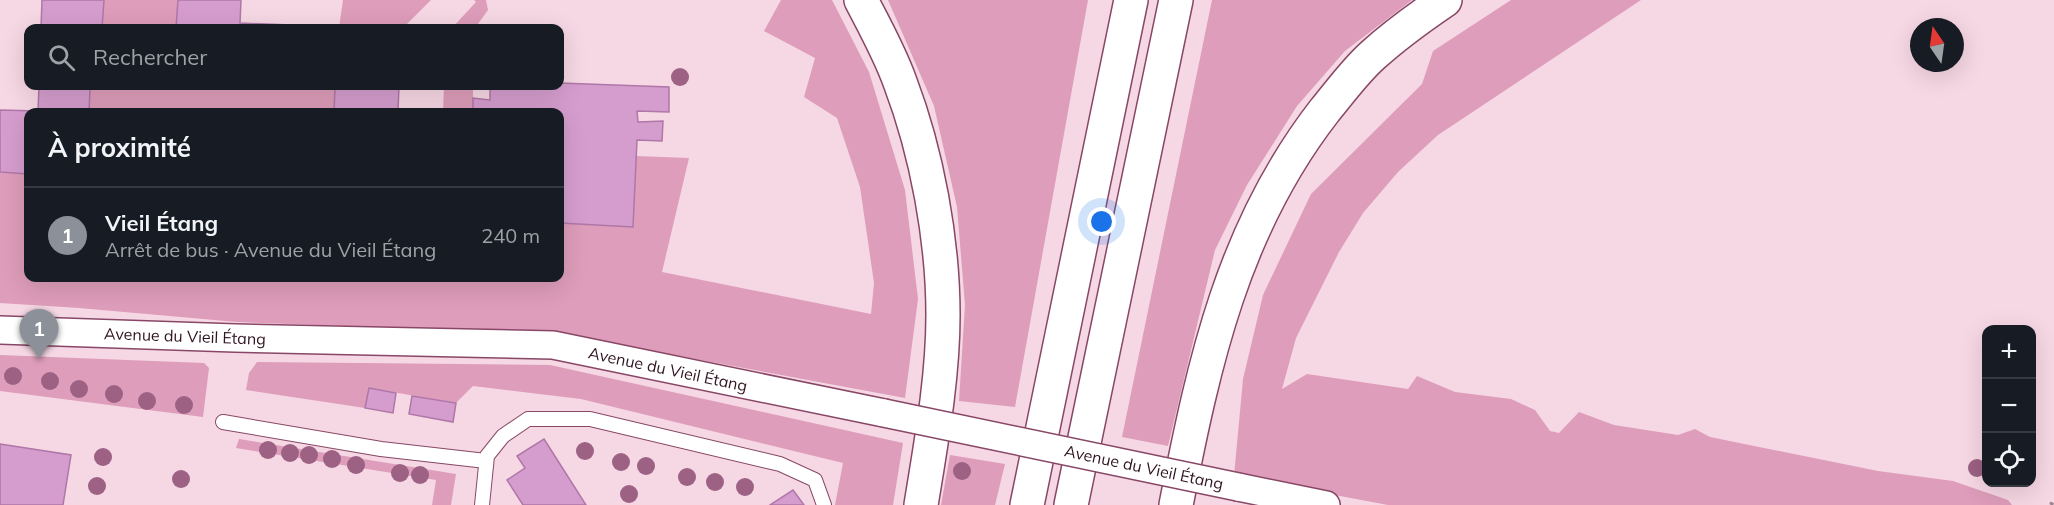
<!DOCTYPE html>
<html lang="fr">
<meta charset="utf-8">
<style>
:root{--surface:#171b24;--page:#242831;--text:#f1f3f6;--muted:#9ea1a6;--line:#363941;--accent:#8c9099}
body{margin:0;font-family:Mulish,sans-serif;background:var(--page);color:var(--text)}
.controls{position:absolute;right:18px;bottom:18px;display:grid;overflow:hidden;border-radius:12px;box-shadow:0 6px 24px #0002}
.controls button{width:54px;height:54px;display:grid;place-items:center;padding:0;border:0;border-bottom:2px solid var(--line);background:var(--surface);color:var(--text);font:30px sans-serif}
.compass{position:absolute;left:1910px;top:18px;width:54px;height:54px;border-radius:50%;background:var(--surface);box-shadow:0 6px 24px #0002;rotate:347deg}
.you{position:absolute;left:1102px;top:222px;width:21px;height:21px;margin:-15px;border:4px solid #fff;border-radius:50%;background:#1a73e8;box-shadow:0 0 0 9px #1a73e833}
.badge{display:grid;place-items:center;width:39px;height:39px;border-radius:50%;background:var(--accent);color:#fff;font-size:20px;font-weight:700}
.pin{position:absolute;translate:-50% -50px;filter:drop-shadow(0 2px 3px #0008)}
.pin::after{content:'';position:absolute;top:32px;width:21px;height:18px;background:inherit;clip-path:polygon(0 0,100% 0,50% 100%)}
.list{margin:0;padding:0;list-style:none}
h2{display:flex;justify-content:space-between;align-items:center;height:78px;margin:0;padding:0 24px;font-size:26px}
h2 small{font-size:20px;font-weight:400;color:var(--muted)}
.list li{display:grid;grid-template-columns:39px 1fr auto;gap:18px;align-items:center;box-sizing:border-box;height:96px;padding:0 24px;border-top:2px solid var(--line)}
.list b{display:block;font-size:22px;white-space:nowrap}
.list p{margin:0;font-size:20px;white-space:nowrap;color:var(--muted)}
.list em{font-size:20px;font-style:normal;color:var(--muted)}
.icon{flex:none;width:33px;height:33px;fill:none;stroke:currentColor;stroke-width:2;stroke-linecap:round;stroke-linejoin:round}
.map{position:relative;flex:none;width:2054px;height:505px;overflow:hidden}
.search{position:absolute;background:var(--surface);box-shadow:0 6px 24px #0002;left:24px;top:24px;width:540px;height:66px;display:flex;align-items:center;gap:15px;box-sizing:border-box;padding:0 21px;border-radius:12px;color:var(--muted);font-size:22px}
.panel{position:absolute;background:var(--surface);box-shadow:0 6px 24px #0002;left:24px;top:108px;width:540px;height:174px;border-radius:12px}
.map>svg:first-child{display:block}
</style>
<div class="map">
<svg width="2054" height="505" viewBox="0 0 2054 505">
<rect width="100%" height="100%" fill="#f6d7e4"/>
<g fill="#de9dba">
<polygon points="104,0 178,0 176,28 102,28"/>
<polygon points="343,0 431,0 403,28 339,28"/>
<polygon points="474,0 486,0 488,10 475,28 452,28 476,2"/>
<polygon points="781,0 832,0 869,72 905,190 918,299 905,398 561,334 237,322 79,308 0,303 0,172 28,174 28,278 560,278 560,223 632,227 636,156 689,158 662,272 871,314 874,283 860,187 837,118 804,97 815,58 764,31"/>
<polygon points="888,0 1088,0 1015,407 959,401 965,305 957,207 934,106"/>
<polygon points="1212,0 1412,0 1345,51 1297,106 1247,185 1215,250 1168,446 1122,437"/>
<polygon points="1511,0 1641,0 1438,135 1398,172 1363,213 1339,252 1296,338 1282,389 1307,374 1408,389 1417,376 1455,392 1511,399 1535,410 1550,431 1559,433 1579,412 1614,425 1678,435 1695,429 1710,437 1878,471 1953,481 2008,500 2012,505 1388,505 1234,476 1243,379 1263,295 1311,194 1422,84 1433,51"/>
<polygon points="100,86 292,86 335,87 334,112 89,112 90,89 99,89"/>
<polygon points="444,86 473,86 473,112 443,112"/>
<polygon points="0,355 204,363 209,368 203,417 0,391"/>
<polygon points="257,362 550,365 903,443 893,505 835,505 843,463 581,399 473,386 456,403 369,388 365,408 246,390 249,373"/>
<polygon points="239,439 456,474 451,505 432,505 436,480 236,448"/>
<polygon points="950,455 1005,464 995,505 941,505"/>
</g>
<g fill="#d59dce" stroke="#af77a8" stroke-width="1.5">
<polygon points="42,0 104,0 102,28 41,28"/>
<polygon points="178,0 241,0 240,23 315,26 315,28 176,28"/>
<polygon points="560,83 669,87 669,112 637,111 638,122 663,121 662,141 637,140 633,227 560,223 560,112 473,112 473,98 490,100 490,86 560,86"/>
<polygon points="39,86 100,86 100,89 90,89 89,112 28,112 28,174 0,172 0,110 38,111"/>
<polygon points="292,86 399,86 398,112 334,112 335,87"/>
<polygon points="369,388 396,393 393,413 365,408"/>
<polygon points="412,396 456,403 453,422 409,414"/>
<polygon points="544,439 586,505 523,505 507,480 525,468 517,456"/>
<polygon points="0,444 71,455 63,505 0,505"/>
<polygon points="793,490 804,505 770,505"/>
</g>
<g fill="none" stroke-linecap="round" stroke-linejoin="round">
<g stroke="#884766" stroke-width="16">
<g id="lane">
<polyline points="223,422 381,449 486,461"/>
<polyline points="482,505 487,456 503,436 528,419 590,419 780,464 815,480 824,505"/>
</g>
</g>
<g stroke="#884766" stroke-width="30">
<g id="street">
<polyline points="0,330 235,338 553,345 884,413"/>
<polyline points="1238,487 1326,505"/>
</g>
</g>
<g stroke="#884766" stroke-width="36">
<g id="highway">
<path d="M861,0C875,27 890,54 900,82C927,153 943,240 943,315C943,378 931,443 921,505"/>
<polyline points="1027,505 1131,0"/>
<polyline points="1071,505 1176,0"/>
<path d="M1176,505C1204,362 1233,228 1325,110C1340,92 1355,71 1373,55C1395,35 1420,17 1445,0"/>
</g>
</g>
<polyline stroke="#9f828f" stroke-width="4" stroke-dasharray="3 4.5" stroke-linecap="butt" points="2051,505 2054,499"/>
<use href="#lane" stroke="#fff" stroke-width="14"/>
<use href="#street" stroke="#fff" stroke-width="27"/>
<use href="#highway" stroke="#fff" stroke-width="33"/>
<g stroke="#884766" stroke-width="30" stroke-linecap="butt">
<polyline id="street-bridge" points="884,413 1238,487"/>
</g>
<use href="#street-bridge" stroke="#fff" stroke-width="27"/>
</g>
<g fill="#9c6183">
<circle cx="680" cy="77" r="9"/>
<circle cx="13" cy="376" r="9"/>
<circle cx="50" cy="381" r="9"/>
<circle cx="79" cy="389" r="9"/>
<circle cx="114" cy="394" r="9"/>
<circle cx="147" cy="401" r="9"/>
<circle cx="184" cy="405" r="9"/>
<circle cx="268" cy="450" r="9"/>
<circle cx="585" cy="451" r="9"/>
<circle cx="290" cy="453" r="9"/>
<circle cx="309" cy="455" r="9"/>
<circle cx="103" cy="457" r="9"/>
<circle cx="332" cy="459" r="9"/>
<circle cx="621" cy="462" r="9"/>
<circle cx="356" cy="465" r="9"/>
<circle cx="646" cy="466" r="9"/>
<circle cx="1977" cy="468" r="9"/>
<circle cx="962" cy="471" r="9"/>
<circle cx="400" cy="473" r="9"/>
<circle cx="420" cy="475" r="9"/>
<circle cx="687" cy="477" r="9"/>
<circle cx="181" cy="479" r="9"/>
<circle cx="715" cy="482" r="9"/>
<circle cx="97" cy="486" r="9"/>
<circle cx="745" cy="487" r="9"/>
<circle cx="629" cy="494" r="9"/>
</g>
<g text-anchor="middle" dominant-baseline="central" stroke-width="4.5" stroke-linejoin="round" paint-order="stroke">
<g font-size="16" fill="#2f1421" stroke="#fff">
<text transform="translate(185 336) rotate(2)">Avenue du Vieil Étang</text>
<text transform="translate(668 369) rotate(12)">Avenue du Vieil Étang</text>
<text transform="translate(1144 467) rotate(12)">Avenue du Vieil Étang</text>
</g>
</g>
</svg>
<div class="controls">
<button>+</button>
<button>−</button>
<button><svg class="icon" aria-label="locate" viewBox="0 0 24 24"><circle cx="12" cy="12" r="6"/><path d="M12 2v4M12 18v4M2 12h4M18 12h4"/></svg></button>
</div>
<svg class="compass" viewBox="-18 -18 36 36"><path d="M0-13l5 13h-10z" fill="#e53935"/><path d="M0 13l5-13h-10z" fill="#9ea1a6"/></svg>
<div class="you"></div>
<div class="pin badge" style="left:39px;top:359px">1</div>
<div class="search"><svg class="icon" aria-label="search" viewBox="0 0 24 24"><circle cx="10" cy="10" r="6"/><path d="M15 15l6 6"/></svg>Rechercher</div>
<section class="panel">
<h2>À proximité<small></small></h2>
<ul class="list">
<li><span class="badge">1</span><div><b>Vieil Étang</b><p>Arrêt de bus · Avenue du Vieil Étang</p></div><em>240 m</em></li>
</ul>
</section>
</div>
